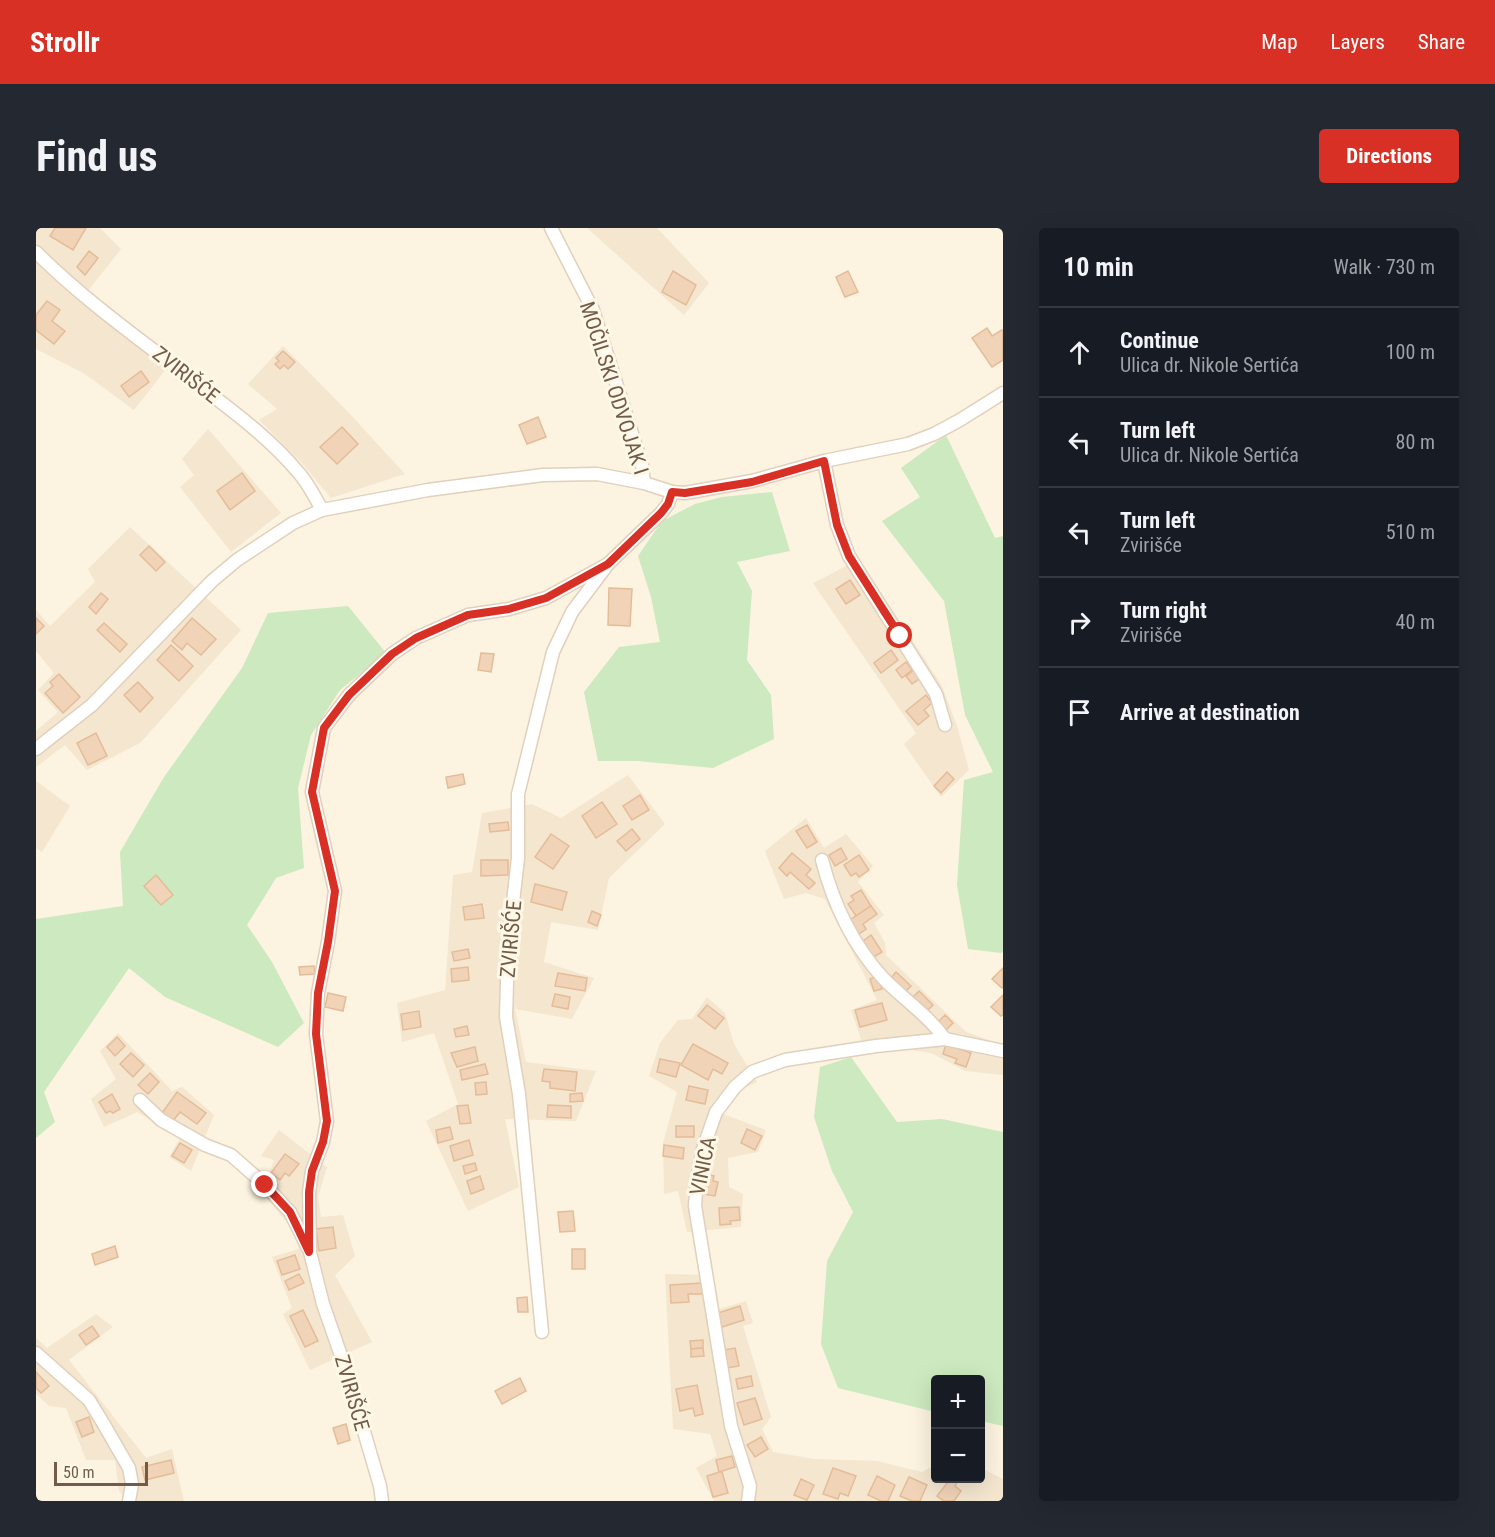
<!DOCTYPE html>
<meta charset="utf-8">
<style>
:root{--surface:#171b24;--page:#242831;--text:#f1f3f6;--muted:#9ea1a6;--line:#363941;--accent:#d93025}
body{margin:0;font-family:"Roboto Condensed",sans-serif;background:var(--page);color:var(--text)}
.controls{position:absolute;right:18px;bottom:18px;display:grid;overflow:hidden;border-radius:6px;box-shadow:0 6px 24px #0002}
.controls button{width:54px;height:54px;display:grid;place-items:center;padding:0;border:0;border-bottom:2px solid var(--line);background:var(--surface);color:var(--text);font:30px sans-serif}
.scale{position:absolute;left:18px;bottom:15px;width:94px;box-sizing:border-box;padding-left:6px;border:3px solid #725b48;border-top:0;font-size:16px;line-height:21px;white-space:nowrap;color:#725b48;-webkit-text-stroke:4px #fff8e6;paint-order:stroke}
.stop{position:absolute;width:18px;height:18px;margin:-14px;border:4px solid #d93025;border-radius:50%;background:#fff}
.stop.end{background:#d93025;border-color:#fff;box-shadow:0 2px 6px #0008}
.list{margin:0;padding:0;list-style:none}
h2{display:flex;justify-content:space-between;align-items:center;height:78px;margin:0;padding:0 24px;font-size:26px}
h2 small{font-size:20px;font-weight:400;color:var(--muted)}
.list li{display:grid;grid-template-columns:39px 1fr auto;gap:18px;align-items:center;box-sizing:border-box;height:90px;padding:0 24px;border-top:2px solid var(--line)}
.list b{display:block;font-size:22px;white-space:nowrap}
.list p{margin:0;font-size:20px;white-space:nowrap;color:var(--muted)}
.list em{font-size:20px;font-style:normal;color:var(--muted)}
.icon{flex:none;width:33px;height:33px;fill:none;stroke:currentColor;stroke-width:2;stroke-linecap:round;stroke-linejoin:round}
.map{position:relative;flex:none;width:967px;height:1273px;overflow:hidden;border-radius:6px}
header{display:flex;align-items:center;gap:36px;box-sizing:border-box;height:84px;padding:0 30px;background:var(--accent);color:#fff}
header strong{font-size:28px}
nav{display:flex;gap:33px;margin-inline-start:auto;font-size:21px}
.intro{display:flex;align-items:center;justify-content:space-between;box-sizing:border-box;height:144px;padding:0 36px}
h1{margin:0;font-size:42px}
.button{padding:15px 27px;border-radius:6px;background:var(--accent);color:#fff;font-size:21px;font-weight:700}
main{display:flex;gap:36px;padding:0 36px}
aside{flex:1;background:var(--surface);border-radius:6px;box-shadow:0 6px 24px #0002}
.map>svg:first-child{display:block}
</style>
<header>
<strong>Strollr</strong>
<nav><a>Map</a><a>Layers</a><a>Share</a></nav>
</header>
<div class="intro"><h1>Find us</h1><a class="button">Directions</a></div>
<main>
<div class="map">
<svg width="967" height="1273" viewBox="0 0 967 1273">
<rect width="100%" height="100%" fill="#fcf4e0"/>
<g fill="#f4e6cf">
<polygon points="0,0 64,0 85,21 51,64 137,132 98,182 49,146 0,121"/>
<polygon points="551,0 621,0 673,55 648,87"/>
<polygon points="247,118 314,186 369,246 295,270 265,234 223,192 241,181 212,156"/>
<polygon points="172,201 245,285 195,324 144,259 158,247 146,231"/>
<polygon points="94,299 205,402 104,515 51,542 29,517 0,539 0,503 22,484 2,462 18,445 0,423 0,382 14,398 59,354 52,341"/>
<polygon points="818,334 845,365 906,458 922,501 933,542 905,569 868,516 880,505 777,355"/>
<polygon points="592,547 629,596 573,650 562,702 515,694 508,734 558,750 536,791 479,781 490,834 560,843 540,893 469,891 483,959 432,983 390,893 422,876 398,805 366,814 361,775 409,762 417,647 436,644 446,585 496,576 525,590"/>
<polygon points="0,553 34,578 6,624 0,620"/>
<polygon points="770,590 788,620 810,606 837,638 822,654 848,687 838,695 849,715 850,727 930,804 967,817 967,847 929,843 895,825 826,814 815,782 841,772 789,671 770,665 748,671 729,623"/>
<polygon points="671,769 689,785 698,816 721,854 702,863 687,886 730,902 722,924 692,930 693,959 707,966 705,999 651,1004 642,963 628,966 627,915 641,864 613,848 624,815 642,792 656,791"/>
<polygon points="82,805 136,863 146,859 178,887 155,943 133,929 144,910 101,884 68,899 55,871 80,851 64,823"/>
<polygon points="243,902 291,939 282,969 285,989 307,987 319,1028 299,1047 336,1114 274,1142 247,1086 256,1080 236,1029 263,1021 256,1000 226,965 238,932 225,928"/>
<polygon points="629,1046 674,1047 680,1082 710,1073 717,1095 707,1098 735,1189 726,1201 737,1224 778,1231 841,1233 886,1244 899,1237 900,1250 944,1250 945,1240 967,1251 967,1273 678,1273 660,1240 681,1228 674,1206 637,1201"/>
<polygon points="60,1086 77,1099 33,1132 110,1230 136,1221 148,1273 93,1273 83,1263 79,1232 50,1232 30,1180 13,1178 0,1166 0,1110 11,1120"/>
</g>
<g fill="#cce9bf">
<polygon points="910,207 959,310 967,308 967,723 965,725 932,721 921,657 928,552 957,544 929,487 908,373 846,293 884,269 865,240"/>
<polygon points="736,264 754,323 701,334 716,363 711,432 735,467 738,511 677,540 601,533 562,533 548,464 583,419 624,414 615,369 602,328 626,293 659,276 686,269"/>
<polygon points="312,378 350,425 304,462 275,507 262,560 268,640 240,650 211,697 236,734 268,795 242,819 129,769 93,740 8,864 19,894 0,910 0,691 87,678 84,624 128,549 206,440 232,385"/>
<polygon points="815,829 861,894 906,891 967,904 967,1198 945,1193 944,1152 900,1152 899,1184 802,1160 785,1116 791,1033 817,984 796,943 778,889 784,839"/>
</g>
<g fill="#f1d4b8" stroke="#e4bc98" stroke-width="1.5">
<polygon points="19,0 50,0 37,22 14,8"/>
<polygon points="53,23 62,30 49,47 41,39"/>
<polygon points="637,43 660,57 650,77 626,64"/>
<polygon points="812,43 822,64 809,69 800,49"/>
<polygon points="11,73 24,82 16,93 29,103 18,116 0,102 0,87"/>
<polygon points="951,100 956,108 966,102 967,103 967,132 956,139 936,110"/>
<polygon points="247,123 259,134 252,141 248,137 244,141 239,136 243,133 240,130"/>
<polygon points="105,143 113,154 93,169 85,158"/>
<polygon points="502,189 510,209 491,216 483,197"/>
<polygon points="306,199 322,216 301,236 284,219"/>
<polygon points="206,245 219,263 194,282 181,263"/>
<polygon points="113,318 129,334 120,343 104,327"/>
<polygon points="814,352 824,367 810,376 800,361"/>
<polygon points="573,360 596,361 594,398 572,397"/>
<polygon points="65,365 72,371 60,386 53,379"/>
<polygon points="0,390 8,398 0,406"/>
<polygon points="156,390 180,411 165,427 151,415 146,422 136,413"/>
<polygon points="68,395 91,416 84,424 61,402"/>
<polygon points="135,417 157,438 143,453 121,432"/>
<polygon points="855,422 862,432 845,445 838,435"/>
<polygon points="445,425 458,426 455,444 442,442"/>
<polygon points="870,434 876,442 866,450 860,442"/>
<polygon points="881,440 887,448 876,456 870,448"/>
<polygon points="23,446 44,469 27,485 9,465 17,458 14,454"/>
<polygon points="102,454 117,470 104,484 88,467"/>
<polygon points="890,467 896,475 888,482 893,488 882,497 870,483"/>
<polygon points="60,505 71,528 52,537 41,515"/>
<polygon points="911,544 918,551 905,565 898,558"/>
<polygon points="427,546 429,556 412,560 410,549"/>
<polygon points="604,567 613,582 596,592 587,578"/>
<polygon points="566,574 581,596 560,610 546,588"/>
<polygon points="472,594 473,602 454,604 453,596"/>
<polygon points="771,597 781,614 771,620 760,603"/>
<polygon points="596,601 604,611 590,623 581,613"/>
<polygon points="515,606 533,618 517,641 499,629"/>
<polygon points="805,620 811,631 799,638 793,627"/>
<polygon points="756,625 775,641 770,647 779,655 773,661 754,644 751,648 743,640"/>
<polygon points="823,627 833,642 823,649 820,645 815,648 808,637"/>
<polygon points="445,632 472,632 472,647 445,648"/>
<polygon points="120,647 137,667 125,677 108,658"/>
<polygon points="499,656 531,664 526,682 495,674"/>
<polygon points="825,662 835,678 820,688 812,676 818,672 815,668"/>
<polygon points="446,676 448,690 429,692 427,679"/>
<polygon points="835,678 841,686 827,696 830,701 823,706 814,692"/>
<polygon points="556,683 565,687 561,698 552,694"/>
<polygon points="835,707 846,724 836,730 826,714"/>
<polygon points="432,721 434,730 418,733 416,724"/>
<polygon points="278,738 279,746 264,747 263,739"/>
<polygon points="432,739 433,752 416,754 415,741"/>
<polygon points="967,740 967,760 966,760 956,751"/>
<polygon points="860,744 875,758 868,765 854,751"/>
<polygon points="522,745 551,750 549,763 519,758"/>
<polygon points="842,748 846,761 838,763 834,751"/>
<polygon points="883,763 897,777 890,784 876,770"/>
<polygon points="292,765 310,769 307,783 289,779"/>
<polygon points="519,766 534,769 532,781 516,778"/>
<polygon points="967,767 967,787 965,788 955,779"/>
<polygon points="846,775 851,792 824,799 819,782"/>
<polygon points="671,777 688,790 679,801 662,788"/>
<polygon points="383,783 385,799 367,802 365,786"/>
<polygon points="909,787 917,795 910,802 902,794"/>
<polygon points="431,798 433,807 420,809 418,801"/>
<polygon points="81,809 89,818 79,828 71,819"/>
<polygon points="657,816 692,835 686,846 677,841 672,852 645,837"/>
<polygon points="910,816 935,825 930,839 919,835 921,831 907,826"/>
<polygon points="439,819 442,833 421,839 415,825"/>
<polygon points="95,825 108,837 97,849 84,836"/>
<polygon points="624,831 644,835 640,849 621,844"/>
<polygon points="449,836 452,846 426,852 424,842"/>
<polygon points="508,841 541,844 539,863 514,860 514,854 506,853"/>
<polygon points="114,845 123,854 112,866 102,857"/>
<polygon points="450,854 451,866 440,867 439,855"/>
<polygon points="653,858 672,862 669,876 650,872"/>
<polygon points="141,864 170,885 161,896 144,884 137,893 126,885"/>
<polygon points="546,865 547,873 534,874 534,866"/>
<polygon points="76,866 84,881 77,885 74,883 70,885 63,874"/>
<polygon points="432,877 435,895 424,896 421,878"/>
<polygon points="512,877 535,878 535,890 511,889"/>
<rect x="640" y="898" width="18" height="11"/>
<polygon points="414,899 417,911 402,915 400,902"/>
<polygon points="711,901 726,908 719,922 705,915"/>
<polygon points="433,912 437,927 418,933 414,918"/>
<polygon points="144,915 156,922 148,935 136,928"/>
<polygon points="628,917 648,920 647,931 627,928"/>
<polygon points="249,926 263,936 253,948 249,945 244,952 235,945"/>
<polygon points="439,935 441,942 429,946 427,938"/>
<polygon points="671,947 678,948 677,953 682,954 679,968 667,966"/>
<polygon points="444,948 448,961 435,966 431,953"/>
<polygon points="703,979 704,992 694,993 695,996 684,997 683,980"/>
<polygon points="537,983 539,1003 524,1004 522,984"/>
<polygon points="297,999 300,1020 283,1023 280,1001"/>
<polygon points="79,1018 82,1029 59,1037 56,1026"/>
<rect x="536" y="1021" width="13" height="20"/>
<polygon points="259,1027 264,1041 246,1047 241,1033"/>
<polygon points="263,1046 268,1055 253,1062 249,1053"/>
<polygon points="667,1055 668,1066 652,1066 653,1074 635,1075 634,1057"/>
<polygon points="491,1069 492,1084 482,1084 481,1070"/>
<polygon points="704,1078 708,1092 686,1099 682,1085"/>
<polygon points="267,1082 282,1113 269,1119 254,1088"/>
<polygon points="56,1098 63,1108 50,1117 43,1107"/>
<polygon points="667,1112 667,1120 655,1121 654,1113"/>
<polygon points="667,1120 668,1128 655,1129 655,1121"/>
<polygon points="699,1120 703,1138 691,1140 687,1122"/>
<polygon points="0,1144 13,1158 5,1165 0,1160"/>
<polygon points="715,1148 717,1158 702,1161 700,1151"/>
<polygon points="484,1150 490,1163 466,1176 459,1163"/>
<polygon points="661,1157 667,1186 659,1188 657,1180 644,1183 640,1161"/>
<polygon points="719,1170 726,1191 708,1197 701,1175"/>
<polygon points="53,1189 58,1204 46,1209 40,1194"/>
<polygon points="310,1196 314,1212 302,1216 297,1200"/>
<polygon points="725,1209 732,1221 719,1229 711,1217"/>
<polygon points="696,1228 699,1239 683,1244 680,1232"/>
<polygon points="135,1232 138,1245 109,1252 106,1239"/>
<polygon points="797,1240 820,1248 812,1268 804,1265 802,1271 787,1266"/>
<polygon points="683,1244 686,1244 692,1265 677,1269 671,1248"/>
<polygon points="841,1248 859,1257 852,1273 845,1273 832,1267"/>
<polygon points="873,1249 891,1257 884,1273 876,1273 864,1268"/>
<polygon points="915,1250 921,1254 919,1258 925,1263 918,1273 908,1273 901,1268"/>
<polygon points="765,1251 778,1257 771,1272 758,1267"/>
</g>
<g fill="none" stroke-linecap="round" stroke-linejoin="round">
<g stroke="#e0d0bc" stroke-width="15">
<g id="minor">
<polyline points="515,0 557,82 606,237 608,255"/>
<path d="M0,24C54,78 118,121 177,168C206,190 239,216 262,244C272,255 279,269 286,282"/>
<polyline points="788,233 801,297 813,328 900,466 909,497"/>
<polyline points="0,521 56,477 176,353 201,332 257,295 286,282 392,262 507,247 561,246 608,255 636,264 649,265 716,253 788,233 872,216 898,206 924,192 967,165"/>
<path d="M786,632C797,675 817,717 847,750C867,771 892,787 909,811"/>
<polyline points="104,872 125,892 169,917 195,927 229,957 254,984 272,1020"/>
<polyline points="506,1104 483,866 470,789 472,718 482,630 482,566 517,424 536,384 572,336 625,285 632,276 636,264"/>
<polyline points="0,1125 53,1172 67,1195 93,1240 96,1256 93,1273"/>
<polyline points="346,1273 344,1258 309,1139 287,1076 274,1024 273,964 276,943 287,914 291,893 280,806 282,765 292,714 299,663 276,564 288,500 313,467 356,426 380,410 432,387 473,381 510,370 572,336"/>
<polyline points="712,1273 714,1258 695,1198 659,978 661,951 667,921 680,884 699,859 716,844 749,832 840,818 909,811 967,823"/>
</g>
</g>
<use href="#minor" stroke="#fff" stroke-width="12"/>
</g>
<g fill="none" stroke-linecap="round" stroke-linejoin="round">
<polyline stroke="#d93025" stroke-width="8" points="229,957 254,984 273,1024 273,964 276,943 287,914 291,893 280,806 282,765 292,714 299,663 276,564 288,500 313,467 356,426 380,410 432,387 473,381 510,370 572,336 625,285 632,276 636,264 649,265 716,254 788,233 801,297 813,328 864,408"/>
</g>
<g text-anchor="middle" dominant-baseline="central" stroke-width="6" stroke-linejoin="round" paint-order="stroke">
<g font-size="21" fill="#725b48" stroke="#fff8e6">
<text transform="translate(150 147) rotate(38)">ZVIRIŠĆE</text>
<text transform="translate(578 160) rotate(72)">MOČILSKI ODVOJAK I</text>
<text transform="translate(475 711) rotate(-85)">ZVIRIŠĆE</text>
<text transform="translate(667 938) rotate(-78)">VINICA</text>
<text transform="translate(316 1165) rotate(74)">ZVIRIŠĆE</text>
</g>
</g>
</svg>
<div class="controls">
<button>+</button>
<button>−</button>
</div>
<div class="scale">50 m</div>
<div class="stop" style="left:864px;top:408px"></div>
<div class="stop end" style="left:229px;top:957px"></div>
</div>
<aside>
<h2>10 min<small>Walk · 730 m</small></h2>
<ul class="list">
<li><svg class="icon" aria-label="ahead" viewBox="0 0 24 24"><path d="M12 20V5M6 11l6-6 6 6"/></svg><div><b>Continue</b><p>Ulica dr. Nikole Sertića</p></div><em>100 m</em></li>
<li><svg class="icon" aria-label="left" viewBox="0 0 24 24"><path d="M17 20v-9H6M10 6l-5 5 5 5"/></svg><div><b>Turn left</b><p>Ulica dr. Nikole Sertića</p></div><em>80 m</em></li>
<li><svg class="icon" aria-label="left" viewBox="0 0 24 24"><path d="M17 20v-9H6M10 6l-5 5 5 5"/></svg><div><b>Turn left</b><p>Zvirišće</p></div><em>510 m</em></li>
<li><svg class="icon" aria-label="right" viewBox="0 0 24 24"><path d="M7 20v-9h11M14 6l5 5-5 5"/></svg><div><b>Turn right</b><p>Zvirišće</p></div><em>40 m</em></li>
<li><svg class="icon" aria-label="arrive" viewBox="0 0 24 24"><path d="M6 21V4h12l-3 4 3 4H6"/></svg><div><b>Arrive at destination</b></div></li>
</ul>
</aside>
</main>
